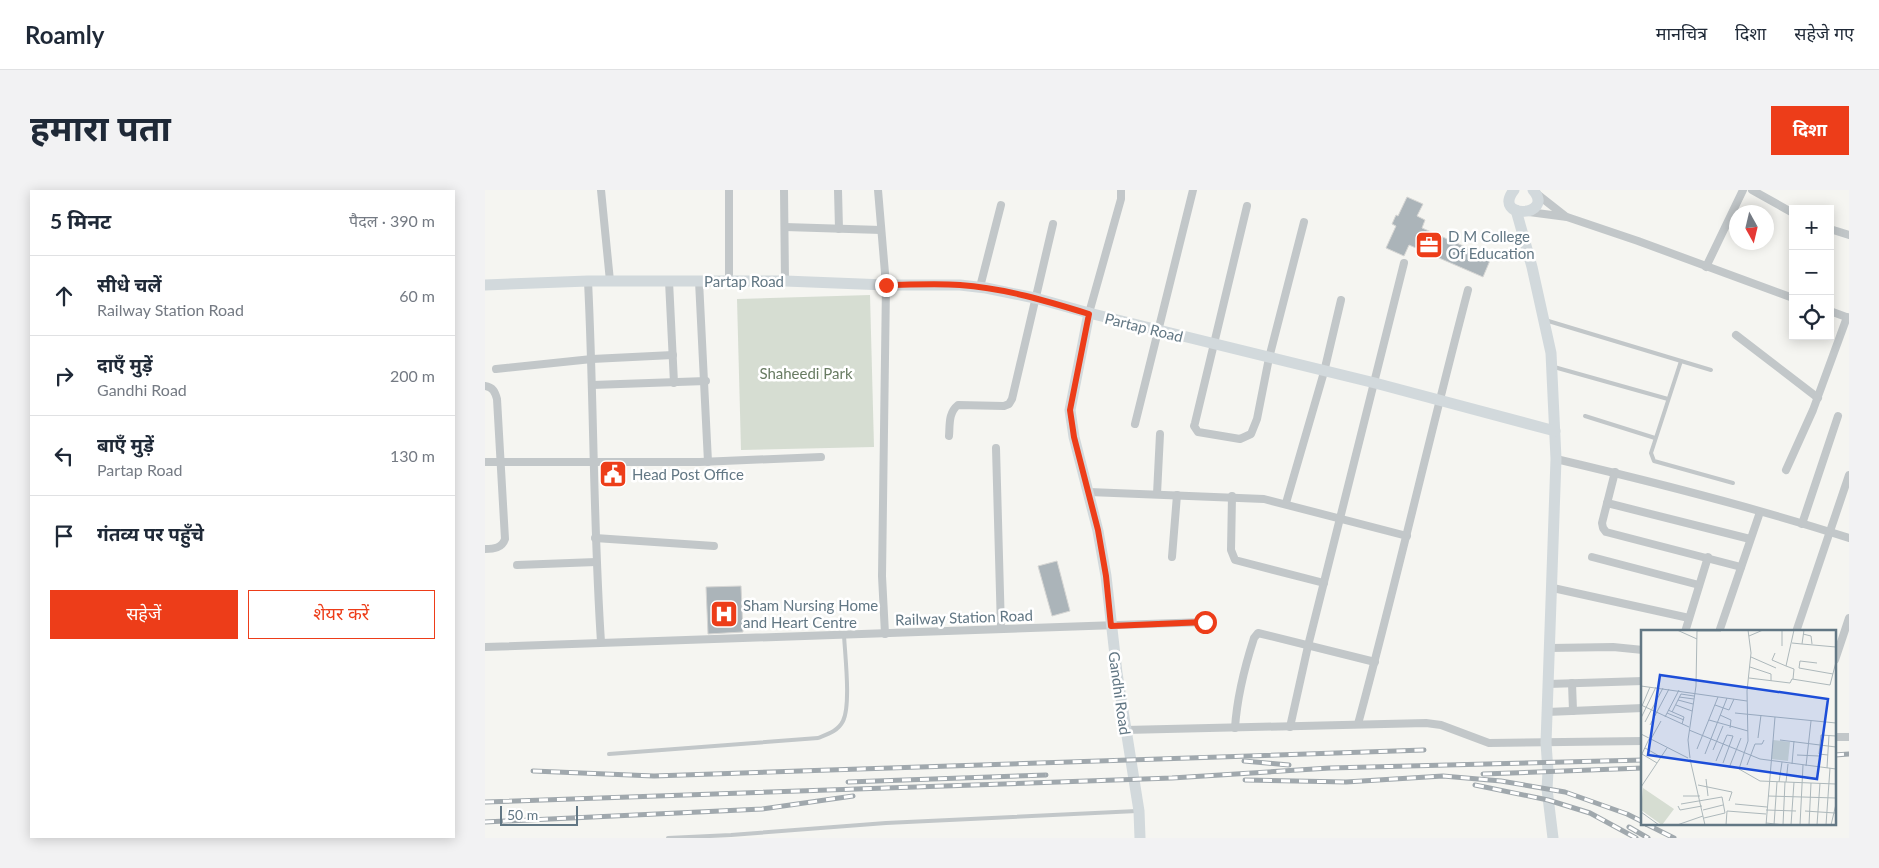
<!DOCTYPE html>
<html lang="hi">
<meta charset="utf-8">
<style>
:root{--surface:#fff;--page:#f2f2f3;--text:#1f2937;--muted:#747a83;--line:#e0e1e3;--accent:#ed3d19}
body{margin:0;font-family:Lato,"Noto Sans Devanagari",sans-serif;background:var(--page);color:var(--text)}
.controls{position:absolute;right:15px;top:15px;display:grid;overflow:hidden;border-radius:0px;box-shadow:0 2px 12px #0003}
.controls button{width:45px;height:45px;display:grid;place-items:center;padding:0;border:0;border-bottom:1px solid var(--line);background:var(--surface);color:var(--text);font:25px sans-serif}
.compass{position:absolute;left:1244px;top:15px;width:45px;height:45px;border-radius:50%;background:var(--surface);box-shadow:0 2px 12px #0003;rotate:172deg}
.scale{position:absolute;left:15px;bottom:12px;width:78px;box-sizing:border-box;padding-left:5px;border:2px solid #627784;border-top:0;font-size:14px;line-height:18px;white-space:nowrap;color:#627784;-webkit-text-stroke:4px #fff;paint-order:stroke}
.stop{position:absolute;width:15px;height:15px;margin:-11px;border:4px solid #ed3d19;border-radius:50%;background:#fff}
.stop.end{background:#ed3d19;border-color:#fff;box-shadow:0 1px 5px #0008}
.list{margin:0;padding:0;list-style:none}
h2{display:flex;justify-content:space-between;align-items:center;height:65px;margin:0;padding:0 20px;font-size:21px}
h2 small{font-size:16px;font-weight:400;color:var(--muted)}
.list li{display:grid;grid-template-columns:32px 1fr auto;gap:15px;align-items:center;box-sizing:border-box;height:80px;padding:0 20px;border-top:1px solid var(--line)}
.list b{display:block;font-size:19px;white-space:nowrap}
.list p{margin:0;font-size:16px;white-space:nowrap;color:var(--muted)}
.list em{font-size:16px;font-style:normal;color:var(--muted)}
.actions{display:flex;gap:10px;padding:15px 20px}
.actions a{flex:1;padding:11px 0;border:1px solid var(--accent);border-radius:0px;text-align:center;font-size:18px;color:var(--accent)}
.actions .main{background:var(--accent);color:#fff}
.icon{flex:none;width:28px;height:28px;fill:none;stroke:currentColor;stroke-width:2;stroke-linecap:round;stroke-linejoin:round}
.map{position:relative;flex:none;width:1364px;height:648px;overflow:hidden;border-radius:0px}
header{display:flex;align-items:center;gap:30px;box-sizing:border-box;height:70px;padding:0 25px;background:var(--surface);border-bottom:1px solid var(--line)}
header strong{font-size:24px}
nav{display:flex;gap:28px;margin-inline-start:auto;font-size:18px}
.intro{display:flex;align-items:center;justify-content:space-between;box-sizing:border-box;height:120px;padding:0 30px}
h1{margin:0;font-size:35px}
.button{padding:12px 22px;border-radius:0px;background:var(--accent);color:#fff;font-size:18px;font-weight:700}
main{display:flex;gap:30px;padding:0 30px}
aside{flex:1;background:var(--surface);border-radius:0px;box-shadow:0 2px 12px #0003}
.map>svg:first-child{display:block}
</style>
<header>
<strong>Roamly</strong>
<nav><a>मानचित्र</a><a>दिशा</a><a>सहेजे गए</a></nav>
</header>
<div class="intro"><h1>हमारा पता</h1><a class="button">दिशा</a></div>
<main>
<aside>
<h2>5 मिनट<small>पैदल · 390 m</small></h2>
<ul class="list">
<li><svg class="icon" aria-label="ahead" viewBox="0 0 24 24"><path d="M12 20V5M6 11l6-6 6 6"/></svg><div><b>सीधे चलें</b><p>Railway Station Road</p></div><em>60 m</em></li>
<li><svg class="icon" aria-label="right" viewBox="0 0 24 24"><path d="M7 20v-9h11M14 6l5 5-5 5"/></svg><div><b>दाएँ मुड़ें</b><p>Gandhi Road</p></div><em>200 m</em></li>
<li><svg class="icon" aria-label="left" viewBox="0 0 24 24"><path d="M17 20v-9H6M10 6l-5 5 5 5"/></svg><div><b>बाएँ मुड़ें</b><p>Partap Road</p></div><em>130 m</em></li>
<li><svg class="icon" aria-label="arrive" viewBox="0 0 24 24"><path d="M6 21V4h12l-3 4 3 4H6"/></svg><div><b>गंतव्य पर पहुँचे</b></div></li>
</ul>
<div class="actions"><a class="main">सहेजें</a><a>शेयर करें</a></div>
</aside>
<div class="map">
<svg width="1364" height="648" viewBox="0 0 1364 648">
<rect width="100%" height="100%" fill="#f5f5f1"/>
<polygon fill="#d6ddd2" points="385,105 389,257 256,260 252,109"/>
<g fill="#abb4b9" stroke="#d6d6d4">
<polygon points="922,7 938,14 932,26 940,30 937,38 1006,68 998,87 924,55 919,66 901,58 911,36 907,34 911,25 913,26"/>
<polygon points="120,278 135,278 136,290 122,292"/>
<polygon points="572,371 585,421 567,426 553,376"/>
<polygon points="256,396 258,442 223,444 221,397"/>
</g>
<g fill="none" stroke-linecap="round" stroke-linejoin="round">
<g stroke="#c2c7c9" stroke-width="4">
<polyline points="1060,130 1226,180"/>
<polyline points="1196,171 1166,263 1169,271 1248,293"/>
<polyline points="1069,177 1183,209"/>
<polyline points="1100,226 1170,248"/>
<path d="M124,564L333,548C343,544 353,541 358,531C366,515 360,465 359,445"/>
<polyline points="183,648 246,645 401,633 652,621"/>
</g>
<g stroke="#c2c7c9" stroke-width="8">
<polyline points="116,0 125,91"/>
<polyline points="244,0 244,91"/>
<polyline points="299,0 300,91"/>
<polyline points="353,0 354,39"/>
<polyline points="393,0 401,95 397,386 400,444"/>
<polyline points="1267,0 1308,23"/>
<polyline points="1052,4 1080,26"/>
<polyline points="762,16 710,233 709,236 713,242 755,249 766,244 772,229 784,168 819,32"/>
<polyline points="1044,22 1082,27 1153,51 1308,108"/>
<polyline points="300,37 396,40"/>
<polyline points="1345,39 1364,45"/>
<polyline points="1221,77 1258,0"/>
<path d="M103,91C109,211 108,332 116,452"/>
<polyline points="184,91 189,193"/>
<polyline points="214,91 223,272"/>
<polyline points="495,97 516,15"/>
<polyline points="1345,121 1364,128"/>
<polyline points="604,123 636,9 636,0"/>
<polyline points="1251,145 1333,208"/>
<polyline points="11,179 107,169 188,165"/>
<polyline points="107,195 221,191"/>
<path d="M0,196C8,197 10,202 12,209L20,349C17,358 9,359 0,359"/>
<polyline points="650,234 708,0"/>
<path d="M464,246C465,235 463,223 473,215L519,216L524,214L527,209L568,34"/>
<polyline points="511,258 516,439"/>
<path d="M1071,269C1169,292 1268,317 1364,348"/>
<polyline points="0,272 215,272 336,267"/>
<polyline points="1301,280 1328,220 1362,127"/>
<polyline points="1130,282 1117,333 1118,338 1121,342 1256,377"/>
<polyline points="604,302 779,309 922,346"/>
<polyline points="672,304 675,244"/>
<polyline points="747,306 746,360 750,370 839,393"/>
<polyline points="801,313 839,182 856,110"/>
<polyline points="1122,313 1265,349"/>
<polyline points="1317,334 1353,226"/>
<polyline points="110,348 229,356"/>
<polyline points="687,367 692,305"/>
<polyline points="1107,367 1214,395"/>
<polyline points="32,375 111,372"/>
<polyline points="1068,398 1204,428"/>
<polyline points="1200,442 1223,367"/>
<polyline points="1234,442 1275,322"/>
<polyline points="1311,442 1364,285"/>
<polyline points="0,457 720,432"/>
<polyline points="1065,458 1128,457 1158,460"/>
<polyline points="1350,470 1364,428"/>
<polyline points="1087,493 1088,521"/>
<polyline points="1063,494 1158,491"/>
<polyline points="1062,522 1158,518"/>
<path d="M873,534C912,390 945,244 983,100"/>
<polyline points="805,537 823,456 919,73"/>
<path d="M750,538C752,506 759,479 769,448L773,443L890,472"/>
<polyline points="640,540 941,533 956,535 1004,553 1158,551"/>
<polyline points="1350,547 1364,547"/>
</g>
<g stroke="#d2d9dc" stroke-width="11">
<path d="M1029,0C1006,30 1071,27 1048,0"/>
<polyline points="1031,20 1047,77 1066,163 1071,269 1061,553 1063,581 1062,599 1068,648"/>
<polyline points="0,95 103,91 300,91 401,95 475,95 501,98 550,108 604,123 890,193 1070,241"/>
<polyline points="604,123 585,220 589,247 613,341 621,386 632,483 654,621 655,648"/>
</g>
<g stroke="#a0a8ad" stroke-width="5">
<g id="rail">
<polyline points="1350,565 1364,564"/>
<polyline points="759,571 804,575"/>
<polyline points="48,581 169,586 939,560"/>
<polyline points="998,584 1158,578"/>
<polyline points="760,590 861,592 958,586 1016,591 1080,602 1142,624 1158,632"/>
<polyline points="363,592 561,585"/>
<polyline points="990,595 1063,610 1105,623 1151,648"/>
<polyline points="0,612 687,588 845,578 1158,570"/>
<polyline points="0,632 277,619 368,606"/>
<polyline points="1161,634 1189,648"/>
<polyline points="1144,637 1163,648"/>
</g>
</g>
<use href="#rail" stroke="#fff" stroke-width="3" stroke-dasharray="9" stroke-linecap="butt"/>
</g>
<g fill="none" stroke-linecap="round" stroke-linejoin="round">
<path stroke="#ed3d19" stroke-width="6" d="M401,95C425,95 450,93 475,95C519,98 562,111 604,124L585,220L589,247L613,340L621,386L626,436L720,432"/>
</g>
<defs>
<g id="office-square" transform="scale(1.4375)"><rect x="-9" y="-9" width="18" height="18" rx="4" fill="#ed3d19" stroke="#fff"/><path d="M-6-3h4V-5.5h4V-3h4V5H-6ZM-1-4.5V-3h2v-1.5ZM-6 0V1H6V0Z" fill="#fff"/></g>
<g id="civic-square" transform="scale(1.4375)"><rect x="-9" y="-9" width="18" height="18" rx="4" fill="#ed3d19" stroke="#fff"/><path d="M-.6-6.5H3V-4.5H.6V-3L4-1V1h2V6H-6V1h2V-1L-.6-3ZM-1.2 2.5V6h2.4V2.5Z" fill="#fff"/></g>
<g id="hospital-square" transform="scale(1.4375)"><rect x="-9" y="-9" width="18" height="18" rx="4" fill="#ed3d19" stroke="#fff"/><path d="M-5-5h3v3.5h4V-5h3V5h-3V1.5h-4V5h-3Z" fill="#fff"/></g>
</defs>
<g fill-rule="evenodd">
<use href="#office-square" x="944" y="55"/>
<use href="#civic-square" x="128" y="284"/>
<use href="#hospital-square" x="239" y="424"/>
</g>
<g text-anchor="middle" dominant-baseline="central" stroke-width="5" stroke-linejoin="round" paint-order="stroke">
<g font-size="15" fill="#627784" stroke="#fff" text-anchor="start">
<text x="963" y="46">D M College<tspan x="963" dy="17">Of Education</tspan></text>
<text x="147" y="284">Head Post Office</text>
<text x="258" y="415">Sham Nursing Home<tspan x="258" dy="17">and Heart Centre</tspan></text>
</g>
<g font-size="15" fill="#627784" stroke="#fff">
<text x="259" y="91">Partap Road</text>
<text transform="translate(659 137) rotate(14)">Partap Road</text>
<text transform="translate(479 427) rotate(-2)">Railway Station Road</text>
<text transform="translate(635 503) rotate(82)">Gandhi Road</text>
</g>
<g font-size="15" fill="#687b62" stroke="#fff">
<text x="321" y="183">Shaheedi Park</text>
</g>
</g>
<g transform="translate(1156 440)">
<rect width="195" height="195" fill="#f5f5f1"/>
<path d="M132,110L149,112L147,131L130,129ZM2,158L33,179L21,195L0,180Z" fill="#d6ddd2"/>
<path fill="none" stroke="#adb8bb" stroke-width="1" d="M36,0L56,9M107,0L110,23L106,61L107,111L98,139L119,151L195,154M56,1H80M162,4L170,6L171,14M108,6L122,0M151,13L161,14L163,0M161,14L195,17M141,16V0M134,23L131,30L145,36M110,27L135,38M176,33L159,31L158,38L192,44M109,37L130,44V51M108,48L149,53L151,49L189,55L195,32M152,49L153,39L145,36L153,0M0,56L106,71M38,67L53,69M37,70L52,74M0,75L48,97M35,75L51,81M74,75L88,80L93,69M1,76L9,57M27,80L43,87L41,94M31,82L40,64L53,66M26,83L43,90M94,83L195,93M79,85L90,90L89,98M24,87L38,60M0,88L15,57M68,90L107,101M4,92L22,58M9,95L28,59M48,100L119,129L195,139M0,104L47,128M117,108L120,85M10,109L20,91M139,110L195,117M4,118L20,127M56,119L77,67M72,120L82,96M1,124L16,133M64,124L86,68M156,125L178,126M187,125L178,124L180,105L195,106M0,126L8,109M49,128L47,110L55,56L56,0M49,129L64,195M75,131L86,105L92,106L82,133M151,134L153,111M106,135L114,114H121L123,110M165,136L170,91M88,138L100,108M186,138L188,105M65,149L67,166M138,152L141,132M145,152L147,134M57,155L91,162L88,171M0,157L26,118M42,166H59M127,166L195,168M40,174L81,167L84,183L63,188M94,174L126,177M37,176L39,180L61,176M62,180L82,175M125,180L155,181M164,181L194,183M0,182L18,195M125,193L144,195M36,195L62,186M85,195L86,181L125,184M125,195L134,87M133,195L136,152M142,195L144,152M150,195L153,152M159,195L162,135M168,195L170,153M176,195L179,153M185,195L189,138M190,195L195,174"/>
<path fill="#1d4ed8" fill-opacity="0.15" stroke="#1d4ed8" stroke-width="2.5" d="M19,45L187,69L176,149L7,125Z"/>
<rect width="195" height="195" fill="none" stroke="#627784" stroke-width="2.5"/>
</g>
</svg>
<div class="controls">
<button>+</button>
<button>−</button>
<button><svg class="icon" aria-label="locate" viewBox="0 0 24 24"><circle cx="12" cy="12" r="6"/><path d="M12 2v4M12 18v4M2 12h4M18 12h4"/></svg></button>
</div>
<svg class="compass" viewBox="-18 -18 36 36"><path d="M0-13l5 13h-10z" fill="#e53935"/><path d="M0 13l5-13h-10z" fill="#747a83"/></svg>
<div class="scale">50 m</div>
<div class="stop" style="left:720px;top:432px"></div>
<div class="stop end" style="left:401px;top:95px"></div>
</div>
</main>
